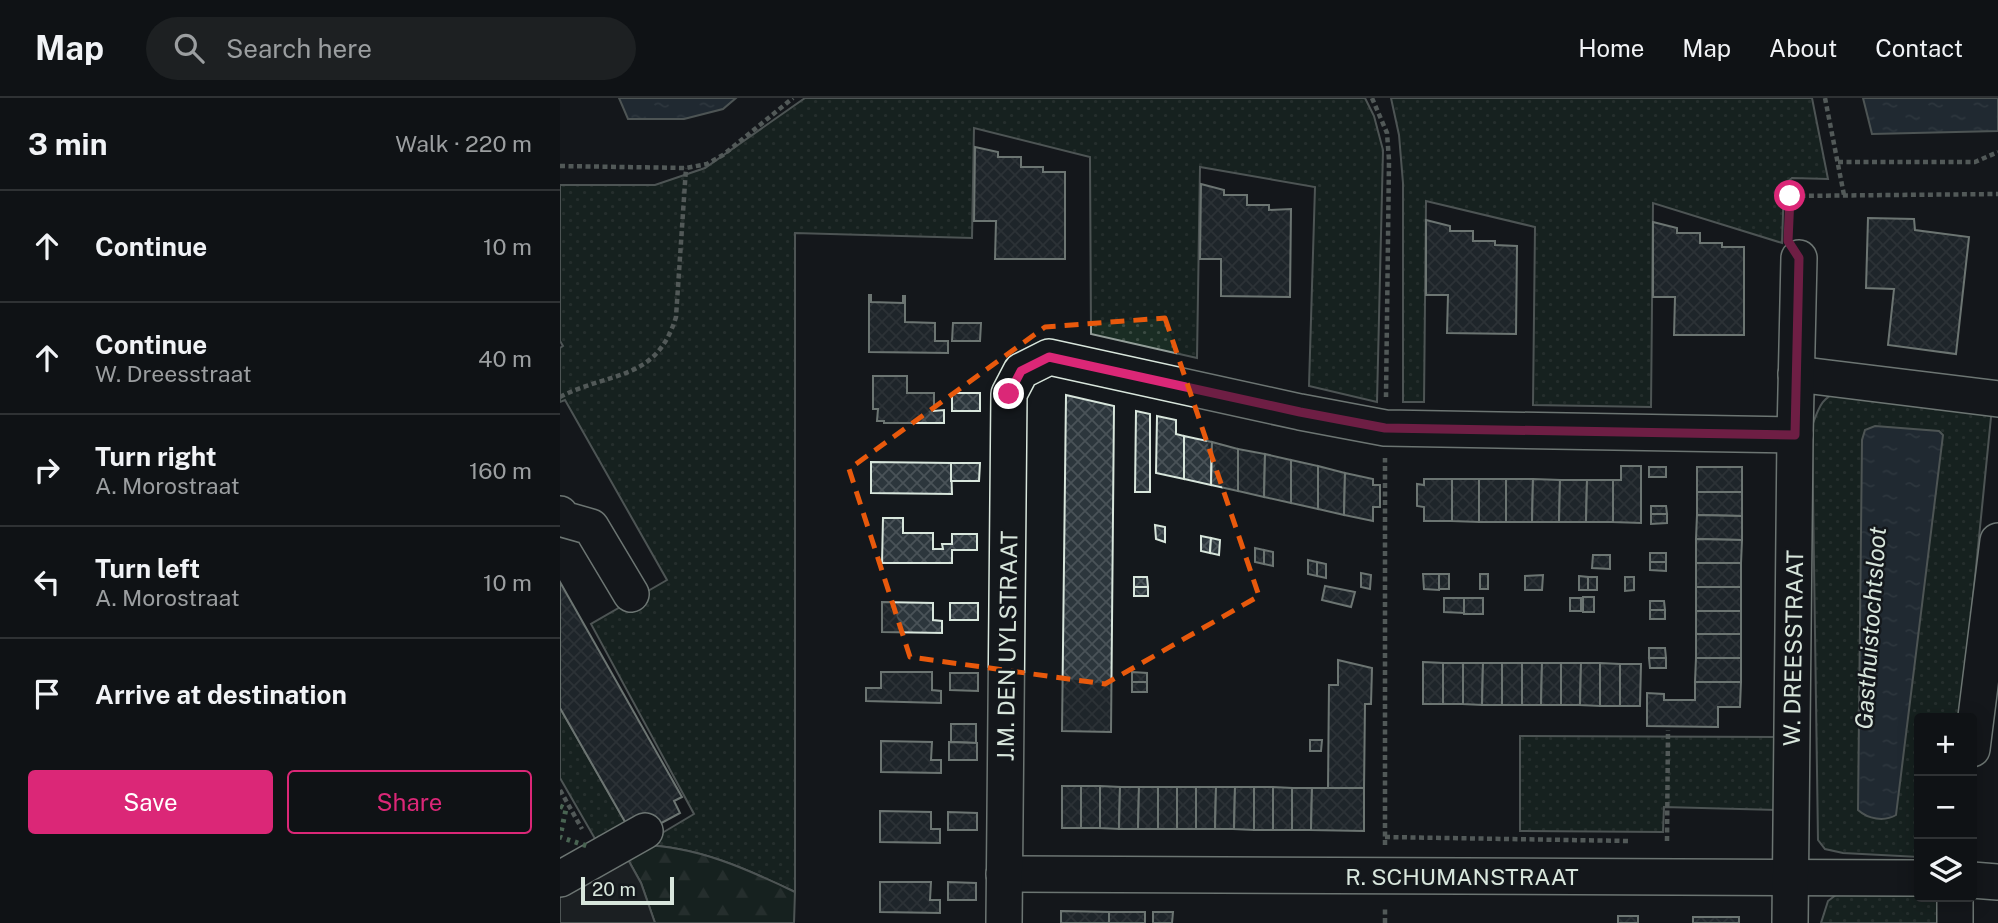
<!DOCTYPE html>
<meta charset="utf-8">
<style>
:root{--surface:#0f1215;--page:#1d2022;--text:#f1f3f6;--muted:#9b9ea0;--line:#2f3234;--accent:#db2777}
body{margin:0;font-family:"Public Sans",sans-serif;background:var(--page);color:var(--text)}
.controls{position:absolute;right:21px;bottom:21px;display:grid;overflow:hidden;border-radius:7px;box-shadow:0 4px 18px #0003}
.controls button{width:63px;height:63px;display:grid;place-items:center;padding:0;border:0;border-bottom:2px solid var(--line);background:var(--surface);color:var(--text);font:35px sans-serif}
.scale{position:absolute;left:21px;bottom:18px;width:93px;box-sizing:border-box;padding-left:7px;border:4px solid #d8e6dc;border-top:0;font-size:19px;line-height:24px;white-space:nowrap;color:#d8e6dc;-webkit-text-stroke:5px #14181c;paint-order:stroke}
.stop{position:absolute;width:21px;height:21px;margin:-16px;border:5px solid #db2777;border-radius:50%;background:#fff}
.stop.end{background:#db2777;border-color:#fff;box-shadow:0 2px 7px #0008}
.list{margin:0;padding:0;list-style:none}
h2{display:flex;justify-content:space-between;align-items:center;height:91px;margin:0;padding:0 28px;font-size:30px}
h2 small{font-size:23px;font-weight:400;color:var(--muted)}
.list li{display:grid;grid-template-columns:46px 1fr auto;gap:21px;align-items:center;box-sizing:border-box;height:112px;padding:0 28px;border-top:2px solid var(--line)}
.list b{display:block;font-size:26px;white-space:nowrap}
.list p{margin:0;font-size:23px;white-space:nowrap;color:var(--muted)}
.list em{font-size:23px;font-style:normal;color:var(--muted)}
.actions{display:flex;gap:14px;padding:21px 28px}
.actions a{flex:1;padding:16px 0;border:2px solid var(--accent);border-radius:7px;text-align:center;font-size:24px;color:var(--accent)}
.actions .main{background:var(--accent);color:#fff}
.icon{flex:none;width:38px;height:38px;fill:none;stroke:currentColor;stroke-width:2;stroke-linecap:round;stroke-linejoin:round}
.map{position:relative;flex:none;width:1438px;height:825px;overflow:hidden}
header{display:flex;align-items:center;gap:42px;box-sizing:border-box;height:98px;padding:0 35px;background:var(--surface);border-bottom:2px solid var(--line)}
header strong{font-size:33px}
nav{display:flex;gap:38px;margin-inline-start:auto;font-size:24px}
.search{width:490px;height:63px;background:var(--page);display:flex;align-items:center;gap:18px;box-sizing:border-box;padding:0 24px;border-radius:38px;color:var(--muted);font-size:26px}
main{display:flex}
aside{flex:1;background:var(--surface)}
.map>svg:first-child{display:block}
</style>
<header>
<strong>Map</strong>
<div class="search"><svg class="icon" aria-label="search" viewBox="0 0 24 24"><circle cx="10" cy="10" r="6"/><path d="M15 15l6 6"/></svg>Search here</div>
<nav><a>Home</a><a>Map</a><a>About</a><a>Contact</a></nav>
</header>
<main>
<aside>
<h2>3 min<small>Walk · 220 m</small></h2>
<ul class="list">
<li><svg class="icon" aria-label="ahead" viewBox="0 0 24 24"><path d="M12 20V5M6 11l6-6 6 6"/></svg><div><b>Continue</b></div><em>10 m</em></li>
<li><svg class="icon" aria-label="ahead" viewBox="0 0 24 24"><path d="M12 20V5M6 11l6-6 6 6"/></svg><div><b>Continue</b><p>W. Dreesstraat</p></div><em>40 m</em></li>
<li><svg class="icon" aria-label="right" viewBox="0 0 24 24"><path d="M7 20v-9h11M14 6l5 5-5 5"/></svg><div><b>Turn right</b><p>A. Morostraat</p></div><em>160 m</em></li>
<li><svg class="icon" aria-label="left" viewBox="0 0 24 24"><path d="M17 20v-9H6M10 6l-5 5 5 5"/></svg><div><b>Turn left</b><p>A. Morostraat</p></div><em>10 m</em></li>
<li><svg class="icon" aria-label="arrive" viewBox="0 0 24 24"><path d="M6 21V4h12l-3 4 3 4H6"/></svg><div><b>Arrive at destination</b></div></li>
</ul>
<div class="actions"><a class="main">Save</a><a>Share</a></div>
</aside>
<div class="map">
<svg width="1438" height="825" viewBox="0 0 1438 825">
<defs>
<pattern id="grass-dots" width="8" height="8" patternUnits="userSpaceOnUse" patternTransform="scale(1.75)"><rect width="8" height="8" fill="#1a2d24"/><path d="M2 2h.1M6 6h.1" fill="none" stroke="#3b4b43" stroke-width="1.8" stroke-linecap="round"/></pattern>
<pattern id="forest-firs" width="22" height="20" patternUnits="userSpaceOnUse" patternTransform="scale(1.75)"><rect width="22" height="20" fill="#1a2d24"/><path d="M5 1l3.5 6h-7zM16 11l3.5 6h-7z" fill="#3b4b43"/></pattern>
<pattern id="water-ripples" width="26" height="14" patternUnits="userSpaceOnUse" patternTransform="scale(1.75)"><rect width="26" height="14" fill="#2f3f4d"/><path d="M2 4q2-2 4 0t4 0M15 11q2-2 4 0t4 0" fill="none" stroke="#4c5b66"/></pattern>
<pattern id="building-cross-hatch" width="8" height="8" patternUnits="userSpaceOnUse" patternTransform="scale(1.75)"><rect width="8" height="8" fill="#2c363c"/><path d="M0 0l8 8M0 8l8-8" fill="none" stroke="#4a5358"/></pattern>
</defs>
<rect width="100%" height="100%" fill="#14181c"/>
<g fill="url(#grass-dots)" stroke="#939e99" stroke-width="2">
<path d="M245,0H805L814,18L823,52L817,304L749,288L755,89L640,69L637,260L531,236L530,59L414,30L412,140L235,135V794C187,771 136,748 82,747L134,716L31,526L107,482L5,302L0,304V250L3,248L0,243V87H95L145,70Z"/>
<polygon points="831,0 1252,0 1268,81 1232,80 1224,87 1222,145 1093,105 1091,309 973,307 975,129 866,103 864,304 843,304 843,85 839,37"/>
<path d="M1282,291L1428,315L1431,319L1401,620H1359V759L1283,755L1265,751L1258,742L1252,328C1260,306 1261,301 1282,291Z"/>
<polygon points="0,610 68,729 38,746 0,680"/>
<polygon points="960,638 1217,639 1217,712 1104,709 1103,734 960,733"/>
<polygon points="1281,793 1359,794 1359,799 1376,799 1385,815 1384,825 1261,825 1268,803"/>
</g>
<path fill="url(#forest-firs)" stroke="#939e99" stroke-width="2" d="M82,747C136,748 187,771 235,794L234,825H95L81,785L66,758Z"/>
<polygon fill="#24282b" stroke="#939e99" stroke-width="2" points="66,758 81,785 95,825 0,825 0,794"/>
<g fill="url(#water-ripples)" stroke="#939e99" stroke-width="2">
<polygon points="59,0 176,0 163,11 124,21 68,21"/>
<polygon points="1303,0 1438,0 1438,33 1312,36"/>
<path d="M1315,328L1379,333L1383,337L1336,717C1324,724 1308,721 1298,712L1302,342L1305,332Z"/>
</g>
<g fill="url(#building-cross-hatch)" stroke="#d8e6dc" stroke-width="2">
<polygon points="415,49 438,54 438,59 461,59 461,69 483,69 483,74 505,74 505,161 435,161 436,123 414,123"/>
<polygon points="641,86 664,92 664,97 687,97 687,107 709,107 709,112 731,111 730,199 661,198 661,161 640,161"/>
<polygon points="1308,120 1354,121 1355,132 1409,139 1396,256 1328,247 1334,191 1306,190"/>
<polygon points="866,122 890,128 890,133 913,133 913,143 935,143 935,147 957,148 956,236 887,235 888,197 866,197"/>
<polygon points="1093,124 1117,130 1117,135 1140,135 1140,145 1162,145 1162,149 1184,149 1184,237 1114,237 1115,199 1093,199"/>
<polygon points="309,197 311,197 311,204 343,205 343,198 345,198 345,224 375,225 375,243 388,243 388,255 309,254"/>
<polygon points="393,225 421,225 420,243 392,243"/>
<polygon points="313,278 347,278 347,295 374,295 374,313 384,312 384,325 324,325 324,323 317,323 318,311 313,311"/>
<rect x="392" y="295" width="28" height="18"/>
<polygon points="506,297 554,308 551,634 502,633"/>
<polygon points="576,313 590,316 590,394 575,394"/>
<polygon points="597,318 616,322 616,336 624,338 624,381 596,375"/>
<polygon points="624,338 652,344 651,387 624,381"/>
<polygon points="652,344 678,351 678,393 651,387"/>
<polygon points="678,351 705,356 704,399 678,393"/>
<polygon points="705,356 731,362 731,405 704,399"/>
<polygon points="731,362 758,368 758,411 731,405"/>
<polygon points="311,364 391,365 392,396 311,395"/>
<polygon points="391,365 420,365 419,383 391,383"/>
<polygon points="758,368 785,375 784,417 758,411"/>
<polygon points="1061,368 1081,368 1081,425 1053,424 1053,382 1061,382"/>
<rect x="1089" y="369" width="17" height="10"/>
<rect x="1137" y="369" width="45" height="25"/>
<polygon points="785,375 813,381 813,387 820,387 820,409 813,409 813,423 784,417"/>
<polygon points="864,381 892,381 892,423 864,423 864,409 857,408 857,386 864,387"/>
<polygon points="892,381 919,381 919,424 892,423"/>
<rect x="919" y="381" width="27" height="43"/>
<polygon points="946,381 973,381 972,424 946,424"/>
<polygon points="973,381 1000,382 999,424 972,424"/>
<polygon points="1000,382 1027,382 1026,424 999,424"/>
<polygon points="1027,382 1053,382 1053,424 1026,424"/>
<polygon points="1137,394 1182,394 1182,418 1137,417"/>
<polygon points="1091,408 1106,408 1107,416 1091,416"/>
<polygon points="1091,416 1107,416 1107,425 1091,426"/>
<polygon points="1137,417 1182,418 1182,442 1136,441"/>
<polygon points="323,420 343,420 343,435 373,435 373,451 383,451 382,446 392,446 392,436 417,436 417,452 392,452 392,465 322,465"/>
<polygon points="595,427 605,429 605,444 596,441"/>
<polygon points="641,438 651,440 650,455 641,453"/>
<polygon points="651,440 660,442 659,457 650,455"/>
<polygon points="1136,441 1182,442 1181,465 1136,465"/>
<polygon points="695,450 704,452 704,466 695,464"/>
<polygon points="704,452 713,454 713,468 704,466"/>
<rect x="1090" y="455" width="16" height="9"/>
<polygon points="1033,457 1050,457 1050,471 1032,470"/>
<polygon points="748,462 757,464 757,478 748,476"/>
<polygon points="757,464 766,466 766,480 757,478"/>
<polygon points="1090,464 1106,464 1106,473 1090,472"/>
<rect x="1136" y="465" width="45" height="24"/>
<polygon points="801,475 811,477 810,491 801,489"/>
<polygon points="863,476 879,476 879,492 864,491"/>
<rect x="879" y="476" width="10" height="15"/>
<rect x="920" y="476" width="8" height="15"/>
<polygon points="983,477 982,492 965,492 965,478"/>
<polygon points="1019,478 1028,479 1028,492 1019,492"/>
<polygon points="574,479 587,479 588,489 574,489"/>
<rect x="1028" y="479" width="9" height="13"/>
<polygon points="1065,479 1074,479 1074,492 1065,493"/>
<polygon points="0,484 122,699 114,703 120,715 96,728 90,717 68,729 0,610"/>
<polygon points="765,488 795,494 791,509 762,502"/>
<rect x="574" y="489" width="14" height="9"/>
<rect x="1136" y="489" width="45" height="24"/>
<rect x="1023" y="499" width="11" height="15"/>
<polygon points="884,500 904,500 904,515 884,514"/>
<rect x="904" y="500" width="19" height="16"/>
<rect x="1010" y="500" width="11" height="13"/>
<polygon points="1090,503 1104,503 1105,512 1090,512"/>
<polygon points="322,504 373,505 373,522 382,523 382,535 322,534"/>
<rect x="390" y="505" width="28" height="17"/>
<rect x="1090" y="512" width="15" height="9"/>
<rect x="1136" y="513" width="45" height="23"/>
<rect x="1136" y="536" width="45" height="24"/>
<polygon points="1089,550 1105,550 1106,560 1089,560"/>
<polygon points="1089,560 1106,560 1106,570 1090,570"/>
<polygon points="1136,560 1181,560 1181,584 1135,584"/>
<polygon points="778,562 812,570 811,606 805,606 804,690 768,690 769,587 778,587"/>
<polygon points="863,564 883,565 883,606 863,606"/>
<rect x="883" y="565" width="20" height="41"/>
<polygon points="903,565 923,565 922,607 903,606"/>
<polygon points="923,565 942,565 942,607 922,607"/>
<rect x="942" y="565" width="20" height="42"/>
<polygon points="962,565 982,565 981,607 962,607"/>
<polygon points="982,565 1001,565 1001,607 981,607"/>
<polygon points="1001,565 1021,565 1020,607 1001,607"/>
<polygon points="1021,565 1040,565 1040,608 1020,607"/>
<polygon points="1040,565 1060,566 1060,608 1040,608"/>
<polygon points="1060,566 1081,566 1080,608 1060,608"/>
<polygon points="321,574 372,574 372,592 381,593 381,605 306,603 306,590 321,590"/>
<polygon points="572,574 587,575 587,584 572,584"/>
<polygon points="390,575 418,575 418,593 390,592"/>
<rect x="572" y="584" width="15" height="10"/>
<polygon points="1135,584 1181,584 1180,609 1158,609 1158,629 1087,628 1087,595 1104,596 1104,602 1135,602"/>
<polygon points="391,626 416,626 416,645 391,644"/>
<polygon points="750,642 762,642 761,653 750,653"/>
<polygon points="321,643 372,644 371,662 381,662 381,675 321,674"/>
<polygon points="389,644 417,645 417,662 389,662"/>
<rect x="502" y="688" width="19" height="42"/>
<rect x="521" y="688" width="19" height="42"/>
<polygon points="540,688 560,689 559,731 540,730"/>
<polygon points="560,689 579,689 578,731 559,731"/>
<polygon points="579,689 598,689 598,731 578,731"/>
<rect x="598" y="689" width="19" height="42"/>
<rect x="617" y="689" width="19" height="42"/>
<polygon points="636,689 656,689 655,731 636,731"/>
<polygon points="656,689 675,689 674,731 655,731"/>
<polygon points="675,689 694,689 694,732 674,731"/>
<rect x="694" y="689" width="19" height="43"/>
<polygon points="713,689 732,690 732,732 713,732"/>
<polygon points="732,690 752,690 751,732 732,732"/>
<polygon points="752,690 804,690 804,733 751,732"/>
<polygon points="320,713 371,714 371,731 380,731 380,745 320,744"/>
<polygon points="388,714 417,715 417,732 388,732"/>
<polygon points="320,784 371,784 370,802 380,802 380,815 320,814"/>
<polygon points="388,784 416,785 416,802 388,802"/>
<polygon points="501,813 549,814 549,825 501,825"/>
<rect x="549" y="814" width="36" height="11"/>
<polygon points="593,814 613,814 612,825 593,825"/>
<rect x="1058" y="818" width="20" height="7"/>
<rect x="1133" y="819" width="46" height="6"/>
</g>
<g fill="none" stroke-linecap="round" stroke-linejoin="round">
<g stroke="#d8e6dc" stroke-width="38">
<g id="minor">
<polyline points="1236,276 1438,301"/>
<polyline points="0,416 3,421 31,429 71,496"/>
<polyline points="1412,651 1438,443"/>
<polyline points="444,776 1359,780"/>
<polyline points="0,781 85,733"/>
<polyline points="1412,782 1438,784"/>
<polyline points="444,825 449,296 461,273 489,259 740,314 825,330 1235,337"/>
<polyline points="1230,825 1235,337 1239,160"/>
<polyline points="1395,825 1395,799"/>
</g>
</g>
<g stroke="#9da8a2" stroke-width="4.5" stroke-dasharray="5 3.5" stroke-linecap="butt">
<polyline points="812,0 827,35 829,62 826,299"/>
<polyline points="1265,0 1284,97"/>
<polyline points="1278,64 1415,64 1438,54"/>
<polyline points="0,68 126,70 147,66 163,57 233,0"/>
<polyline points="1228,130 1230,98 1438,96"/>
<path d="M0,299C50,273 96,284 116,219L126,70"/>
<polyline points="0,692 22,731"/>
<polyline points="825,739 1069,743"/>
<polyline points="1107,743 1108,632"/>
<polyline points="825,747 825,360"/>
<polyline points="825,825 825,808"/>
</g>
<use href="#minor" stroke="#14181c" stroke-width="35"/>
<polyline stroke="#8ac095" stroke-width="5" stroke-dasharray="3.5 5" stroke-linecap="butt" points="0,708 6,711 0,739 27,748 24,750"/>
</g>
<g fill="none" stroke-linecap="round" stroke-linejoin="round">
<polyline stroke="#db2777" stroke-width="9" points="449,296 461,273 489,259 740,314 825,330 1235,337 1239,160 1228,143 1230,98"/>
</g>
<path d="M0 0H1438V825H0ZM605,220L699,498L545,586L350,559L289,371L485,229Z" fill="#14181c" fill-opacity=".55" fill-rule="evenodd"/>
<path fill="none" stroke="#e8590c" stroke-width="5" stroke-dasharray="14 9" stroke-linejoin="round" d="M605,220L699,498L545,586L350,559L289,371L485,229Z"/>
<g text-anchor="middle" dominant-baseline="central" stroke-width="5" stroke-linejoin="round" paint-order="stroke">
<g font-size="23" fill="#d8e6dc" stroke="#14181c">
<text transform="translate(447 548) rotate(-89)">J.M. DEN UYLSTRAAT</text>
<text transform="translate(1233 550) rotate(-89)">W. DREESSTRAAT</text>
<text x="902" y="778">R. SCHUMANSTRAAT</text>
</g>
<g font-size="24" font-style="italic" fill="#d8e6dc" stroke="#14181c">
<text transform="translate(1310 530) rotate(-86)">Gasthuistochtsloot</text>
</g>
</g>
</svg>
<div class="controls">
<button>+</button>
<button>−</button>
<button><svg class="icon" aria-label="layers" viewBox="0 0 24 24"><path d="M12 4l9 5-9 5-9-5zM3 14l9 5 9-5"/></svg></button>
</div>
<div class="scale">20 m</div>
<div class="stop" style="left:1230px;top:98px"></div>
<div class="stop end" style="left:449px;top:296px"></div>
</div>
</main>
